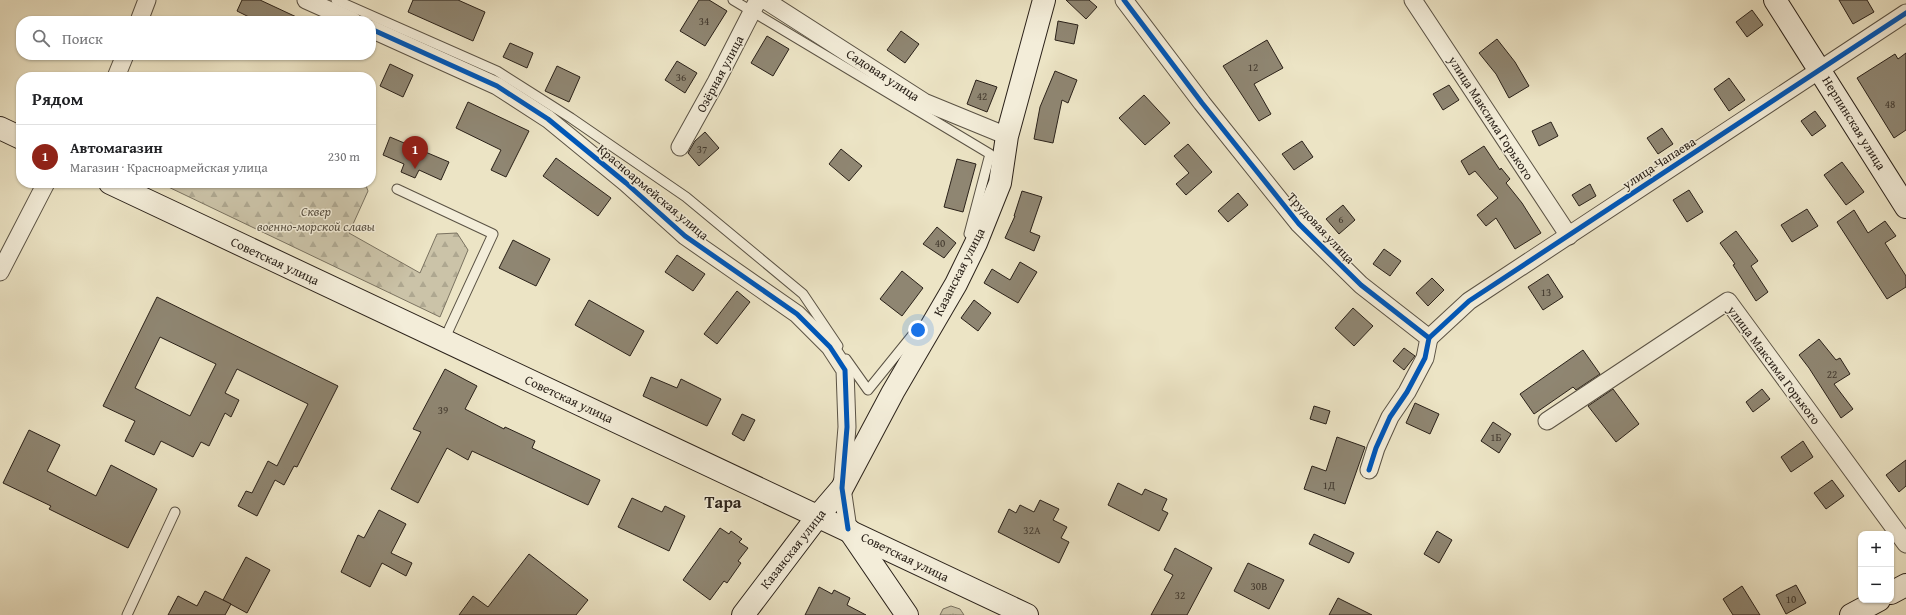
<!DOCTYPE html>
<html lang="ru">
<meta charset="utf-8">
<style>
:root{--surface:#fff;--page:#f6f6f6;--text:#202124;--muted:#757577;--line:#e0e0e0;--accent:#8f2418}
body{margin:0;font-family:"Gentium Book Plus",serif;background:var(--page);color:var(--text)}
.controls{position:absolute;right:12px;bottom:12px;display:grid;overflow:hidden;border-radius:8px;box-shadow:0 1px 3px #0004}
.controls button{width:36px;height:36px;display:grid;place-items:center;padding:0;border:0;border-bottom:1px solid var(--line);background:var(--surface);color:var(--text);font:20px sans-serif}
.you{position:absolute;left:918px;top:330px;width:14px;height:14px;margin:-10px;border:3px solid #fff;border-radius:50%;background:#1a73e8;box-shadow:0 0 0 6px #1a73e833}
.badge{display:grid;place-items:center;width:26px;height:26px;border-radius:50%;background:var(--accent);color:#fff;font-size:13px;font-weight:700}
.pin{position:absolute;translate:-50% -33px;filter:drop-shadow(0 1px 2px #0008)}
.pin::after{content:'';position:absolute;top:21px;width:14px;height:12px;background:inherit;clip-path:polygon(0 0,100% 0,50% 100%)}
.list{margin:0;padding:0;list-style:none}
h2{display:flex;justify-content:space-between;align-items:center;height:52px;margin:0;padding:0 16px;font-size:17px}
h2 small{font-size:13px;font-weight:400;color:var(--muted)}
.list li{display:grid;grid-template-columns:26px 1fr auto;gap:12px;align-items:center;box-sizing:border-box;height:64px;padding:0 16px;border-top:1px solid var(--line)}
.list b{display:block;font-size:15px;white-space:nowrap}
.list p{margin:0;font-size:13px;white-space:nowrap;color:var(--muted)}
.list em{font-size:13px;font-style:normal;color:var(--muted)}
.icon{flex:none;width:22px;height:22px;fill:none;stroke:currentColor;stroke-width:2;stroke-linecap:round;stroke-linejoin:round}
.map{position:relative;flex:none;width:1906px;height:615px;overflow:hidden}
.search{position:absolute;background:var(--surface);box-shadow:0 1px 3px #0004;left:16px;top:16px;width:360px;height:44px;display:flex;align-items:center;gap:10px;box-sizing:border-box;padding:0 14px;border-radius:16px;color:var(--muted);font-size:15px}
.panel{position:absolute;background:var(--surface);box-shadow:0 1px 3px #0004;left:16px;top:72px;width:360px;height:116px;border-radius:16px}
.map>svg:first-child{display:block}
</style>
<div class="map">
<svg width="1906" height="615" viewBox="0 0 1906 615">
<defs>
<pattern id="grass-tufts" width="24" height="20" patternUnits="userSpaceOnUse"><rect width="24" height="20" fill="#cbc3a8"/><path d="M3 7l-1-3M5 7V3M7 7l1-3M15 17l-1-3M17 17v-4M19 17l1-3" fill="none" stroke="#aea790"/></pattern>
<pattern id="forest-firs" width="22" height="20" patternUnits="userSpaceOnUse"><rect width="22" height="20" fill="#cbc3a8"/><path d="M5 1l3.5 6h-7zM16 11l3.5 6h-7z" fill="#aea790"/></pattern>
</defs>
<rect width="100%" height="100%" fill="#ece4c5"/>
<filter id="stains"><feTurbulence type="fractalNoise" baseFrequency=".005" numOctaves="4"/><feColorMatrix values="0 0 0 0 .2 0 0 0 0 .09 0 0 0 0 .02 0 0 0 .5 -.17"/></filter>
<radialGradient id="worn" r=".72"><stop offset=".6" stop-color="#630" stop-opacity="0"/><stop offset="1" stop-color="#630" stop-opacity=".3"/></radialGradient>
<polygon fill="url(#grass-tufts)" stroke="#7a7260" points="951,606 960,609 964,615 940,615 943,609"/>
<polygon fill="url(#forest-firs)" stroke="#7a7260" points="160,183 365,183 368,191 349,233 420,273 437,234 457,233 468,250 440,317"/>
<g fill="#8f8672" stroke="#2a2119" fill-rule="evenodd">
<polygon points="242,0 260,0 305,21 257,21 237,11"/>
<polygon points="413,0 458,0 485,12 473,41 408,12"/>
<polygon points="699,0 709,0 727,11 705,46 680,31"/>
<polygon points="1066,0 1089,0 1097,7 1086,19"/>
<polygon points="1839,0 1867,0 1874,12 1853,24"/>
<polygon points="1752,10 1763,25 1747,37 1736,22"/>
<polygon points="1058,21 1078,25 1074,44 1055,40"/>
<polygon points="901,31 919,44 905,63 887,50"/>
<polygon points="767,36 789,49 773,76 751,63"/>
<polygon points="1497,39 1515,62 1529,86 1509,98 1496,74 1479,53"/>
<polygon points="1267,40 1283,68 1254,84 1271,114 1259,121 1223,66"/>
<polygon points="510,43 533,53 527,68 503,57"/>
<polygon points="1906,53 1906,130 1894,138 1857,78 1895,54 1898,59"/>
<polygon points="677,61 697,73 685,93 665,80"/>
<polygon points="390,64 413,75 403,97 380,86"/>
<polygon points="557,66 580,77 569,102 545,91"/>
<polygon points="1055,71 1077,80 1068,103 1062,100 1053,143 1034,139 1040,107"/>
<polygon points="1729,78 1745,100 1729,111 1714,89"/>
<polygon points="976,80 997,87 987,112 967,104"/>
<polygon points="1449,85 1459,100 1443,110 1433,94"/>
<polygon points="1144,95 1170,123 1145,145 1119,118"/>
<polygon points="468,102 529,131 506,177 491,170 501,150 456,128"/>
<polygon points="1815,111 1826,126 1812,136 1801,121"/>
<polygon points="1551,122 1558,136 1539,146 1532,131"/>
<polygon points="1662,128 1673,144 1658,154 1647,138"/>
<polygon points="705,132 719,148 699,166 688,153 695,141"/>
<polygon points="390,137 449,162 441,180 419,170 415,178 401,172 404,164 383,155"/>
<polygon points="1302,141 1313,157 1294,170 1282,154"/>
<polygon points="1188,144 1212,172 1186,195 1176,184 1189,173 1174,156"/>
<polygon points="1484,146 1500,170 1501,168 1510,179 1506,183 1522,203 1541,233 1515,249 1496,218 1486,226 1477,215 1498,198 1475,171 1469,175 1461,161"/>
<polygon points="841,149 862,166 849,181 829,164"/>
<polygon points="556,158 611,198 598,216 543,176"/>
<polygon points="957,159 976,164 963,212 944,207"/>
<polygon points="1842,162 1864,192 1846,205 1824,175"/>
<polygon points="1590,184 1596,196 1579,206 1572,195"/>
<polygon points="1689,190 1703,212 1687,222 1673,200"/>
<polygon points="1022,191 1042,197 1030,232 1040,236 1034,251 1005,238 1015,216 1014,216"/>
<polygon points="1238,193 1248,205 1228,222 1218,211"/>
<polygon points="1343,205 1355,220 1339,234 1326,219"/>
<polygon points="1807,209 1818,226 1792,242 1781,225"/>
<polygon points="1854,210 1868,233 1885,221 1896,236 1885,243 1906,276 1906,287 1887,299 1837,222"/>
<polygon points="937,227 956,243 944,258 923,244"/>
<polygon points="1736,231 1758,261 1751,266 1768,292 1756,301 1733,265 1735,264 1720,243"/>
<polygon points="513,240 550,259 536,286 499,268"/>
<polygon points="1384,249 1401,261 1390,276 1373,264"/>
<polygon points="677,255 705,274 693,291 665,272"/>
<polygon points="1020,262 1037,272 1018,303 984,283 992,269 1010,280"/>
<polygon points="902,271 923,288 902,316 880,299"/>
<polygon points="1548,274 1563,297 1543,310 1528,287"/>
<polygon points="1432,278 1444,290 1428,306 1416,293"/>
<polygon points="737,291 750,302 717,344 704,334"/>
<path d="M157,297L338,386L297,467L294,466L284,485L275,480L257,516L238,506L246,491L252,493L268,461L277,466L308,404L237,369L225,393L239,400L231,417L225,413L209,446L201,442L193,457L161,441L154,455L125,441L135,421L103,406ZM160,337L216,364L190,416L135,388Z"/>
<polygon points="589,300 644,331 630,356 575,325"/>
<polygon points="974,300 991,313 978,331 961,318"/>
<polygon points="1353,308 1373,326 1354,346 1335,328"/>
<polygon points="1819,339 1836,360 1840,358 1850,374 1834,384 1853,409 1841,418 1809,368 1799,355"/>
<polygon points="1404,348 1415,356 1404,370 1393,361"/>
<polygon points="1583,350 1600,374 1576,390 1573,387 1534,414 1520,394"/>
<polygon points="445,369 477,386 465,409 504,429 505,427 535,441 532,448 600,480 588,505 472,451 468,460 447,448 418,503 391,489 421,432 413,429"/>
<polygon points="651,377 677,388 681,379 721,399 707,426 643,396"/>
<polygon points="1613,389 1639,424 1616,442 1588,406"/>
<polygon points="1762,389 1770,399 1753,412 1746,402"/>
<polygon points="1415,403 1439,414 1430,434 1406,423"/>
<polygon points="1314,406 1330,411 1326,424 1310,419"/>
<polygon points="742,414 755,420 744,441 732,434"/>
<polygon points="1493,422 1511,434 1499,453 1481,441"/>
<polygon points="29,430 60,445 47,471 96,496 111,465 157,489 128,548 49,509 51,506 3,483"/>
<polygon points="1337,437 1365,447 1345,504 1304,489 1312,466 1326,471"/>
<polygon points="1803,441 1813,457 1791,472 1781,457"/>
<polygon points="1906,460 1906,486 1899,492 1886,475"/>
<polygon points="1832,480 1844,496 1826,509 1814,493"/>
<polygon points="1118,483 1142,495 1145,489 1167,499 1162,510 1168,513 1159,531 1108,505"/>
<polygon points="632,498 662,512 665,506 685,516 669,551 618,527"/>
<polygon points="1040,500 1059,509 1053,520 1067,527 1061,538 1069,542 1059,563 998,532 1009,509 1016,513 1020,505 1034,512"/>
<polygon points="379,510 406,524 391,553 412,563 406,576 382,563 370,587 341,572 358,535 364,538"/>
<polygon points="720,528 729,534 731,531 742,539 739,542 748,548 738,561 741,563 727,583 724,581 710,600 683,580"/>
<polygon points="1437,531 1452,540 1439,563 1424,554"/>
<polygon points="1314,534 1354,553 1349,563 1309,544"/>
<polygon points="1175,548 1212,568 1187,615 1151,615 1173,575 1164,570"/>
<polygon points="529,554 588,600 576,615 459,615 473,596 488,607"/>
<polygon points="246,557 270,570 247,613 223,600"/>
<polygon points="1248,563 1284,580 1269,609 1234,591"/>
<polygon points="1796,585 1806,603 1786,614 1776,595"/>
<polygon points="1742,586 1760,615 1733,615 1723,599"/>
<polygon points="819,587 832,594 834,590 850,598 847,605 866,615 805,615"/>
<polygon points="205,591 231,604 225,615 168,615 178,596 197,606"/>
<polygon points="1338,598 1372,615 1329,615"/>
</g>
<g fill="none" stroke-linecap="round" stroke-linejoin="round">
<g stroke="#5a5244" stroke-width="11">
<g id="service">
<polyline points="336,0 497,71 571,118 686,197 803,294 838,346"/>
<polyline points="733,0 990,154 969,234"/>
<polyline points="397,189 493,234 444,340"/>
<polyline points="846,359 868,390 919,327"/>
<polyline points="127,615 175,512"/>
</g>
</g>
<g stroke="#5a5244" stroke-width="19">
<g id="minor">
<polyline points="306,0 353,21"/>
<polyline points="765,0 924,102 1007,136"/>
<polyline points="1124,0 1202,103 1299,224 1361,285 1429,338 1425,358 1407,392 1390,417 1376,448 1369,470"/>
<polyline points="1413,0 1569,236"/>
<polyline points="139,21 147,0"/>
<polyline points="371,29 497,86 548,119 626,183 685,236 797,314 830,347 845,370 847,427 842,488 848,529"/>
<polyline points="116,77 125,55"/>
<polyline points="680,147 716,82 758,0"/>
<polyline points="0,272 46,183"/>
<polyline points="1429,338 1469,301 1906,13"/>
<polyline points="1547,421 1728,301 1906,544"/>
</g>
</g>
<g stroke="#2a2119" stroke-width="24">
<g id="secondary">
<polyline points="1775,0 1906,207"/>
<polyline points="0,128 21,138"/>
<polyline points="110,183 1027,615"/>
<polyline points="849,530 907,615"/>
<polyline points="1891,593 1906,585"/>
<polyline points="743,615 818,516 842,488 893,392 956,284 976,243 1000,183 1007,136 1044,0"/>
<polyline points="1851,615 1879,600"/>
</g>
</g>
<use href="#service" stroke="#f3edd9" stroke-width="9"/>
<use href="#minor" stroke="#f3edd9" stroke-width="17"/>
<use href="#secondary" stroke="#f3edd9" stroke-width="22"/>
<g stroke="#f3edd9" stroke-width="8">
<g id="cycleway">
<polyline points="1124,0 1202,103 1299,224 1361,285 1429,338 1425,358 1407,392 1390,417 1376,448 1369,470"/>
<polyline points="371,29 497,86 548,119 626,183 685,236 797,314 830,347 845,370 847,427 842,488 848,529"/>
<polyline points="1429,338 1469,301 1906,13"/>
</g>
</g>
<use href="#cycleway" stroke="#0057b8" stroke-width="5"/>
</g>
<g text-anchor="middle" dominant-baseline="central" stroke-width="3" stroke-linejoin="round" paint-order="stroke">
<g font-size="11" fill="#433a2f">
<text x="704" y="21">34</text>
<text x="1253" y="67">12</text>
<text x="681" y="77">36</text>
<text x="982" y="96">42</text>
<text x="1890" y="104">48</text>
<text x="702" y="149">37</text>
<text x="1341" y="219">6</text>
<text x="940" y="243">40</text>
<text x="1546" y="292">13</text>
<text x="1832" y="374">22</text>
<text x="443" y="410">39</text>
<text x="1496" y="437">1Б</text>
<text x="1329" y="485">1Д</text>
<text x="1032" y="530">32А</text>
<text x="1259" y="586">30В</text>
<text x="1180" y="595">32</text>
<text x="1791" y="599">10</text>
</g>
<g font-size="13" fill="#2a2119" stroke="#f3edd9">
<text transform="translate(720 74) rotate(-62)">Озёрная улица</text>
<text transform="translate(883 75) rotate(33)">Садовая улица</text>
<text transform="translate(1491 118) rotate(57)">улица Максима Горького</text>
<text transform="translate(1854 123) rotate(58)">Нерпинская улица</text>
<text transform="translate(1659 163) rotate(-33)">улица Чапаева</text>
<text transform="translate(653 192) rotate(40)">Красноармейская улица</text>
<text transform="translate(1321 228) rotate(47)">Трудовая улица</text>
<text transform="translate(275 261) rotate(25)">Советская улица</text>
<text transform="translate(959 272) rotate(-63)">Казанская улица</text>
<text transform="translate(1774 365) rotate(53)">улица Максима Горького</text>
<text transform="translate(569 399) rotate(25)">Советская улица</text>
<text transform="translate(793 549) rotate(-52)">Казанская улица</text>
<text transform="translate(905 557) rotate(26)">Советская улица</text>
</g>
<g font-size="13" font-style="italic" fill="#5a5244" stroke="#f3edd9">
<text x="316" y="211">Сквер<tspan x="316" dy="15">военно-морской славы</tspan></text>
</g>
<g font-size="17" font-weight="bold" fill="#2a2119" stroke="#f3edd9">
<text x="723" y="501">Тара</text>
</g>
</g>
<rect width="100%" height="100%" filter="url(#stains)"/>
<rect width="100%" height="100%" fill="url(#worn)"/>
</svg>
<div class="controls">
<button>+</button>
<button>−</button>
</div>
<div class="you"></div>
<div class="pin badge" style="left:415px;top:169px">1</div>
<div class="search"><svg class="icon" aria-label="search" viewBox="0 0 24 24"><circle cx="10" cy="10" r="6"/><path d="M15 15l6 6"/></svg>Поиск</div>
<section class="panel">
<h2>Рядом<small></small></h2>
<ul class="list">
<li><span class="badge">1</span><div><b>Автомагазин</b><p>Магазин · Красноармейская улица</p></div><em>230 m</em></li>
</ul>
</section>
</div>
